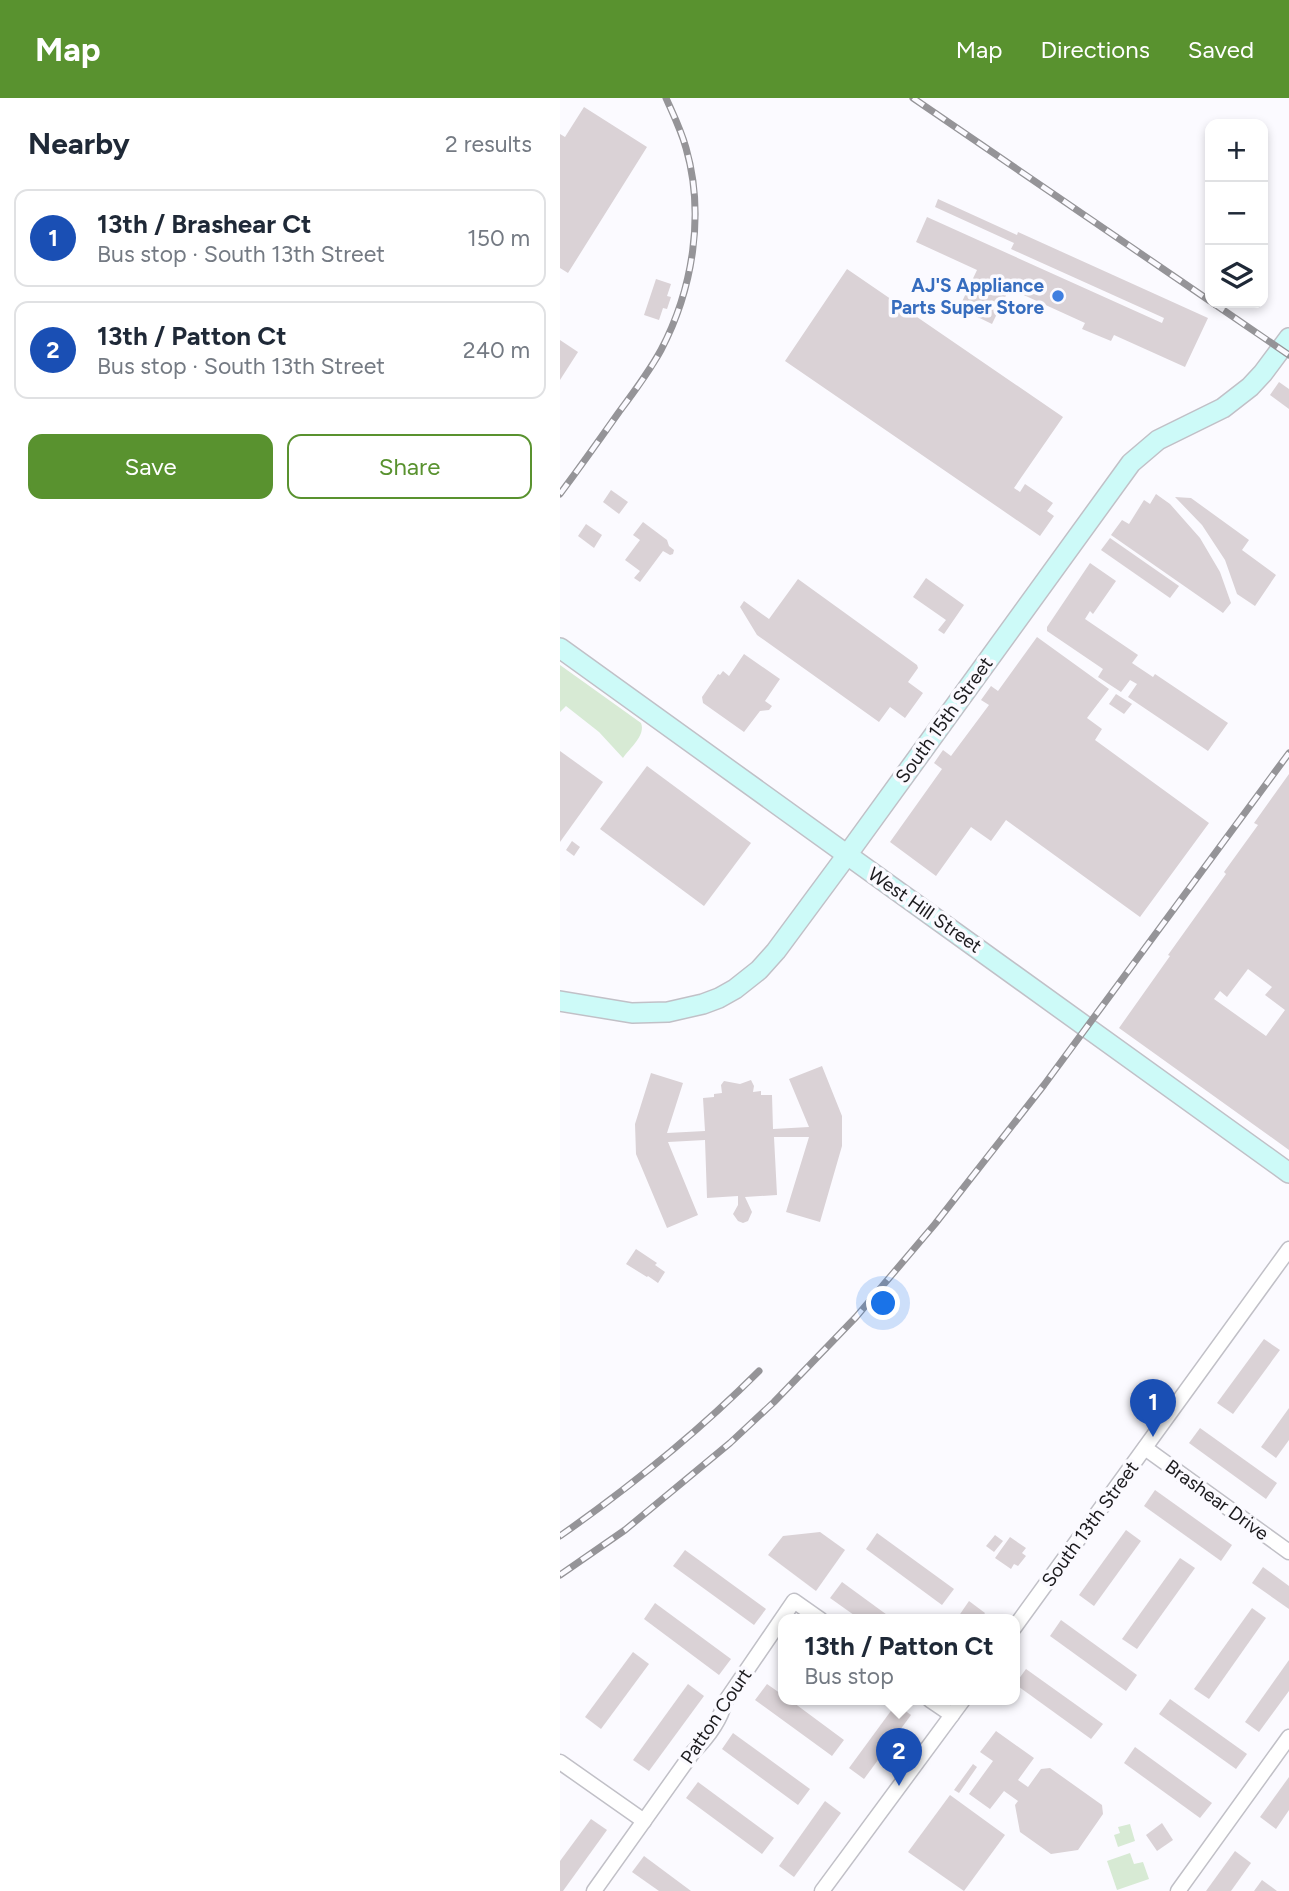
<!DOCTYPE html>
<meta charset="utf-8">
<style>
:root{--surface:#fff;--page:#f2f2f3;--text:#1f2937;--muted:#747a83;--line:#e0e1e3;--accent:#59922f}
body{margin:0;font-family:Figtree,sans-serif;background:var(--page);color:var(--text)}
.controls{position:absolute;right:21px;top:21px;display:grid;overflow:hidden;border-radius:14px;box-shadow:0 4px 10px #0003}
.controls button{width:63px;height:63px;display:grid;place-items:center;padding:0;border:0;border-bottom:2px solid var(--line);background:var(--surface);color:var(--text);font:35px sans-serif}
.you{position:absolute;left:324px;top:1206px;width:24px;height:24px;margin:-18px;border:5px solid #fff;border-radius:50%;background:#1a73e8;box-shadow:0 0 0 10px #1a73e833}
.badge{display:grid;place-items:center;width:46px;height:46px;border-radius:50%;background:var(--accent);color:#fff;font-size:23px;font-weight:700}
.pin{position:absolute;translate:-50% -58px;filter:drop-shadow(0 2px 4px #0008)}
.pin::after{content:'';position:absolute;top:37px;width:24px;height:21px;background:inherit;clip-path:polygon(0 0,100% 0,50% 100%)}
.popup{position:absolute;left:218px;top:1516px;width:242px;height:91px;box-sizing:border-box;display:grid;place-content:center;border-radius:14px;background:var(--surface);filter:drop-shadow(0 2px 5px #0005);font-size:23px;white-space:nowrap;color:var(--muted)}
.popup b{font-size:26px;color:var(--text)}
.popup::after{content:'';position:absolute;left:50%;top:100%;margin-left:-14px;border:14px solid transparent;border-top-color:var(--surface)}
.list{margin:0;padding:0;list-style:none}
h2{display:flex;justify-content:space-between;align-items:center;height:91px;margin:0;padding:0 28px;font-size:30px}
h2 small{font-size:23px;font-weight:400;color:var(--muted)}
.list li{display:grid;grid-template-columns:46px 1fr auto;gap:21px;align-items:center;box-sizing:border-box;height:98px;margin:0 14px 14px;padding:0 14px;border:2px solid var(--line);border-radius:14px}
.list b{display:block;font-size:26px;white-space:nowrap}
.list p{margin:0;font-size:23px;white-space:nowrap;color:var(--muted)}
.list em{font-size:23px;font-style:normal;color:var(--muted)}
.actions{display:flex;gap:14px;padding:21px 28px}
.actions a{flex:1;padding:16px 0;border:2px solid var(--accent);border-radius:14px;text-align:center;font-size:24px;color:var(--accent)}
.actions .main{background:var(--accent);color:#fff}
.icon{flex:none;width:38px;height:38px;fill:none;stroke:currentColor;stroke-width:2;stroke-linecap:round;stroke-linejoin:round}
.map{position:relative;flex:none;width:729px;height:1793px;overflow:hidden}
header{display:flex;align-items:center;gap:42px;box-sizing:border-box;height:98px;padding:0 35px;background:var(--accent);color:#fff}
header strong{font-size:33px}
nav{display:flex;gap:38px;margin-inline-start:auto;font-size:24px}
main{display:flex}
aside{flex:1;background:var(--surface)}
.map>svg:first-child{display:block}
</style>
<header>
<strong>Map</strong>
<nav><a>Map</a><a>Directions</a><a>Saved</a></nav>
</header>
<main>
<aside>
<h2>Nearby<small>2 results</small></h2>
<ul class="list">
<li><span class="badge" style="background:#1a4fb4">1</span><div><b>13th / Brashear Ct</b><p>Bus stop · South 13th Street</p></div><em>150 m</em></li>
<li><span class="badge" style="background:#1a4fb4">2</span><div><b>13th / Patton Ct</b><p>Bus stop · South 13th Street</p></div><em>240 m</em></li>
</ul>
<div class="actions"><a class="main">Save</a><a>Share</a></div>
</aside>
<div class="map">
<svg width="729" height="1793" viewBox="0 0 729 1793">
<rect width="100%" height="100%" fill="#fbfaff"/>
<g fill="#d7ead4">
<path d="M0,567L81,625C86,637 70,650 63,660L39,634L6,608L0,614Z"/>
<polygon points="570,1726 575,1743 558,1749 554,1737 560,1735 558,1729"/>
<polygon points="570,1755 574,1766 583,1764 589,1781 557,1792 547,1763"/>
</g>
<g fill="#dad2d6" fill-rule="evenodd">
<polygon points="24,9 87,49 8,175 0,170 0,36 5,39"/>
<polygon points="378,101 457,137 458,134 648,220 625,269 554,237 551,243 522,231 525,225 453,192 455,189 451,187 432,226 399,210 417,172 356,144 367,119 602,225 604,220 451,151 454,145 375,109"/>
<polygon points="287,171 503,319 454,390 460,394 465,386 493,405 487,413 494,418 480,438 225,263"/>
<polygon points="96,181 111,186 107,198 111,199 107,211 103,210 99,222 84,217"/>
<polygon points="0,242 18,254 0,282"/>
<polygon points="719,284 729,291 729,311 710,297"/>
<polygon points="51,392 68,404 59,416 43,404"/>
<polygon points="596,396 610,406 640,440 660,474 671,505 663,515 551,437 562,422 569,426 584,402 590,406"/>
<polygon points="615,399 631,400 689,442 682,452 716,477 695,508 677,496 665,462 642,427"/>
<polygon points="83,424 107,442 109,448 114,452 113,456 110,457 103,453 80,484 74,480 80,473 65,462 80,442 73,437"/>
<polygon points="26,426 42,437 34,450 18,438"/>
<polygon points="550,440 619,488 610,500 541,452"/>
<polygon points="530,465 556,483 533,516 530,513 525,521 578,557 572,565 593,579 595,576 668,625 648,653 568,599 577,586 570,582 561,594 538,579 543,571 487,533 487,529"/>
<polygon points="366,480 404,507 384,536 378,532 386,522 353,499"/>
<polygon points="238,481 357,567 358,570 348,584 363,595 345,620 330,609 319,624 197,537 180,509 184,503 209,521"/>
<polygon points="477,539 549,591 527,620 542,631 535,642 649,725 580,819 446,722 431,743 411,729 376,778 330,744 382,671 374,665 383,652 391,658 429,607 421,602 431,588 438,593"/>
<polygon points="184,556 220,581 205,603 212,608 209,612 200,613 184,634 143,605 142,599 158,576 160,577 163,573 169,578"/>
<polygon points="556,596 572,606 564,616 549,606"/>
<polygon points="0,653 43,684 0,744"/>
<polygon points="87,668 191,745 144,808 40,731"/>
<path d="M729,676V1052L559,930L610,858L608,857L666,776L664,774L698,727L694,725ZM688,871L712,889L705,897L725,912L706,938L654,901L660,893L667,899Z"/>
<polygon points="12,743 20,749 14,758 6,752"/>
<polygon points="262,968 282,1018 282,1048 260,1124 226,1114 249,1039 214,1039 217,1097 185,1099 192,1114 188,1123 183,1125 178,1123 173,1116 178,1107 178,1098 147,1100 145,1042 108,1044 138,1117 107,1130 76,1056 75,1026 91,975 123,985 107,1035 145,1033 143,1000 154,999 154,996 162,995 161,987 164,983 180,986 191,982 194,988 193,994 201,993 201,997 212,997 213,1031 249,1029 229,981"/>
<polygon points="76,1151 97,1165 95,1167 105,1174 98,1185 88,1178 87,1179 66,1166"/>
<polygon points="704,1241 720,1252 673,1316 657,1305"/>
<polygon points="729,1310 729,1342 716,1360 701,1349"/>
<polygon points="640,1330 717,1385 706,1401 629,1345"/>
<polygon points="595,1392 672,1447 661,1463 584,1408"/>
<polygon points="566,1432 581,1443 534,1508 519,1497"/>
<polygon points="260,1434 285,1452 256,1493 208,1457 223,1438"/>
<polygon points="317,1435 394,1491 382,1507 306,1451"/>
<polygon points="435,1437 443,1443 434,1454 426,1448"/>
<polygon points="450,1439 466,1450 462,1455 466,1458 458,1468 454,1466 451,1471 435,1460"/>
<polygon points="125,1452 206,1511 194,1527 113,1468"/>
<polygon points="620,1460 635,1470 577,1551 562,1541"/>
<polygon points="703,1469 729,1488 729,1511 692,1485"/>
<polygon points="282,1484 334,1522 301,1522 270,1500"/>
<polygon points="409,1503 425,1515 420,1522 396,1522"/>
<polygon points="95,1505 171,1561 159,1577 84,1521"/>
<polygon points="692,1510 706,1520 649,1601 634,1591"/>
<polygon points="501,1522 577,1577 566,1593 490,1538"/>
<polygon points="73,1554 89,1566 41,1631 25,1619"/>
<polygon points="729,1562 729,1593 699,1634 685,1624"/>
<polygon points="466,1571 543,1626 531,1641 455,1586"/>
<polygon points="128,1586 144,1598 89,1673 73,1662"/>
<polygon points="207,1586 224,1598 224,1602 230,1602 284,1642 272,1658 195,1602"/>
<polygon points="610,1601 687,1656 676,1671 599,1616"/>
<polygon points="336,1606 351,1617 304,1681 289,1670"/>
<polygon points="436,1633 474,1660 458,1682 468,1689 481,1671 490,1670 542,1707 543,1716 518,1752 491,1756 460,1734 455,1707 458,1703 444,1693 430,1711 409,1696 433,1663 420,1654"/>
<polygon points="173,1635 250,1691 238,1707 162,1651"/>
<polygon points="575,1649 652,1705 640,1720 564,1665"/>
<polygon points="413,1666 417,1669 399,1695 394,1692"/>
<polygon points="729,1679 729,1712 716,1731 700,1719"/>
<polygon points="138,1684 214,1740 202,1756 126,1700"/>
<polygon points="390,1697 445,1737 404,1793 348,1754"/>
<polygon points="265,1703 281,1715 234,1779 219,1768"/>
<polygon points="31,1721 47,1732 3,1793 0,1793 0,1763"/>
<polygon points="602,1725 613,1742 597,1753 586,1737"/>
<polygon points="675,1753 691,1765 671,1793 646,1793"/>
<polygon points="84,1758 131,1793 99,1793 72,1774"/>
<polygon points="702,1782 717,1793 694,1793"/>
</g>
<g fill="none" stroke-linecap="round" stroke-linejoin="round">
<g stroke="#c1c0c7" stroke-width="17">
<g id="street">
<polyline points="585,1350 729,1454"/>
<polyline points="454,1530 729,1151"/>
<polyline points="370,1602 392,1617"/>
<polyline points="0,1664 84,1723"/>
<path d="M34,1793L133,1654C147,1640 160,1623 165,1604L234,1503L261,1522"/>
<polyline points="262,1793 403,1602"/>
<polyline points="618,1793 729,1639"/>
</g>
</g>
<g stroke="#c1c0c7" stroke-width="22">
<g id="secondary">
<polyline points="0,550 729,1075"/>
<polyline points="0,903 72,915 108,914 143,906 159,900 175,891 199,872 216,853 287,757 571,365 598,342 663,310 690,289 703,275 729,240"/>
</g>
</g>
<use href="#street" stroke="#fff" stroke-width="14"/>
<use href="#secondary" stroke="#cdfaf8" stroke-width="19"/>
<g stroke="#959498" stroke-width="7">
<g id="rail">
<polyline points="353,0 650,203"/>
<polyline points="653,205 729,257"/>
<path d="M0,396C20,369 40,341 59,314C74,294 89,274 101,252C133,191 145,116 126,50C121,32 113,16 106,0"/>
<path d="M0,1438C70,1389 138,1334 199,1273"/>
<polyline points="0,1477 65,1432 170,1345 214,1304 296,1219 375,1126 484,987 729,655"/>
</g>
</g>
<use href="#rail" stroke="#fbfaff" stroke-width="4.5" stroke-dasharray="13" stroke-linecap="butt"/>
</g>
<circle fill="#3f7fe0" stroke="#fbfaff" stroke-width="2.5" cx="498" cy="198" r="7"/>
<g text-anchor="middle" dominant-baseline="central" stroke-width="7" stroke-linejoin="round" paint-order="stroke">
<g font-size="19" font-weight="bold" fill="#366cbe" stroke="#fbfaff" text-anchor="end">
<text x="484" y="187">AJ'S Appliance<tspan x="484" dy="22">Parts Super Store</tspan></text>
</g>
<g font-size="19" fill="#1c1b1e" stroke="#fbfaff">
<text transform="translate(384 622) rotate(-54)">South 15th Street</text>
<text transform="translate(365 812) rotate(35)">West Hill Street</text>
<text transform="translate(657 1402) rotate(36)">Brashear Drive</text>
<text transform="translate(530 1426) rotate(-54)">South 13th Street</text>
<text transform="translate(156 1618) rotate(-56)">Patton Court</text>
</g>
</g>
</svg>
<div class="controls">
<button>+</button>
<button>−</button>
<button><svg class="icon" aria-label="layers" viewBox="0 0 24 24"><path d="M12 4l9 5-9 5-9-5zM3 14l9 5 9-5"/></svg></button>
</div>
<div class="you"></div>
<div class="pin badge" style="left:593px;top:1339px;background:#1a4fb4">1</div>
<div class="pin badge" style="left:339px;top:1688px;background:#1a4fb4">2</div>
<div class="popup"><b>13th / Patton Ct</b>Bus stop</div>
</div>
</main>
